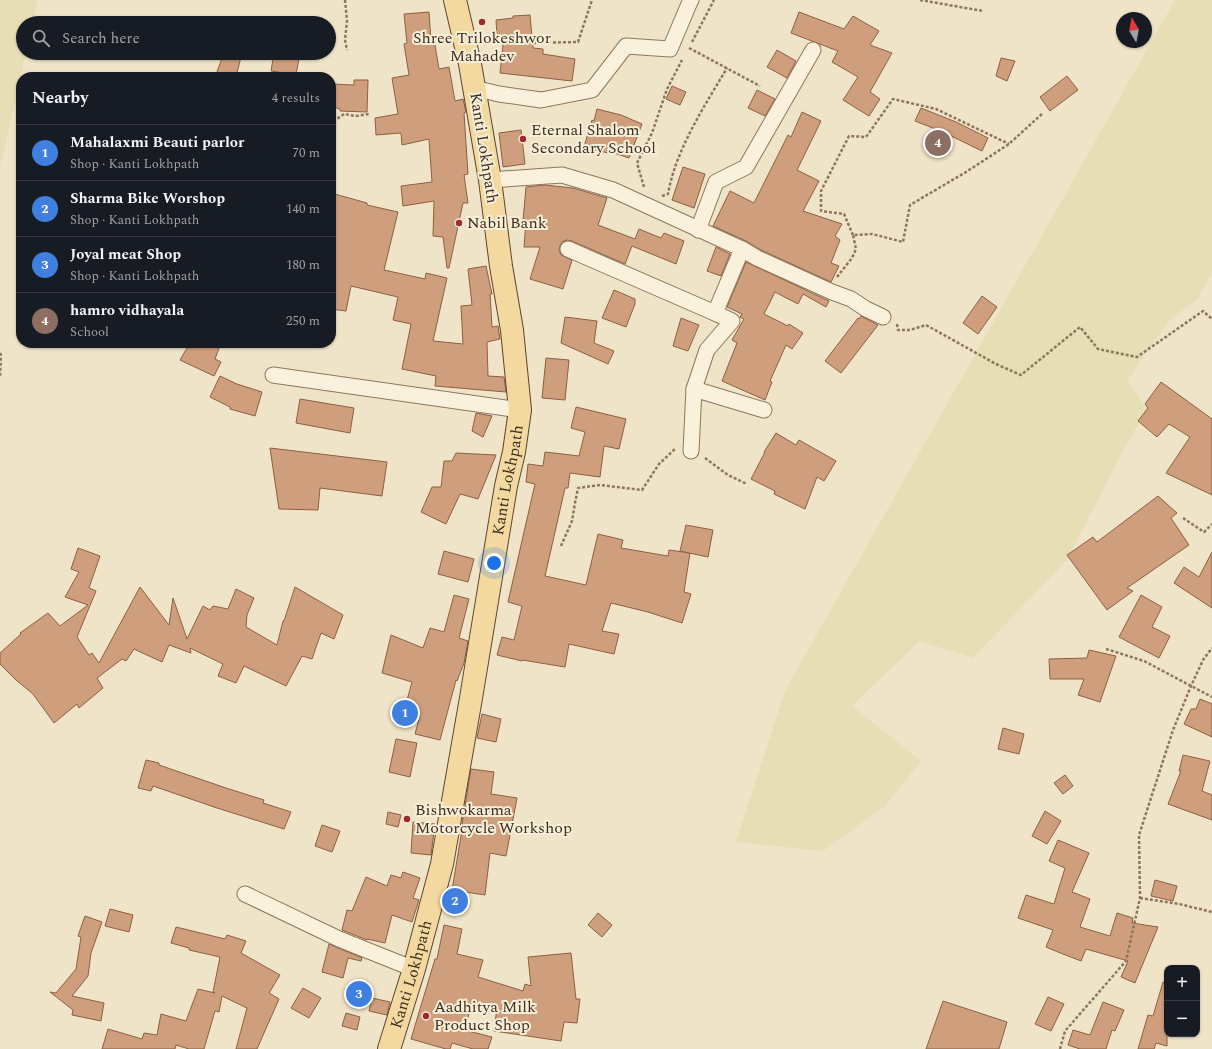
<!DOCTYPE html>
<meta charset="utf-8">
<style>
:root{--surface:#171b24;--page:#242831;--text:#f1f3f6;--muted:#9ea1a6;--line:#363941;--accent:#ea580c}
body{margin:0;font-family:Spectral,serif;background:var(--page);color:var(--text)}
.controls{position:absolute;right:12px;bottom:12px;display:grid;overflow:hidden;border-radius:8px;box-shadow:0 1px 3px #0004}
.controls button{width:36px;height:36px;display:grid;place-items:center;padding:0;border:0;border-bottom:1px solid var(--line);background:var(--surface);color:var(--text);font:20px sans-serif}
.compass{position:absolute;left:1116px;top:12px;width:36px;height:36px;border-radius:50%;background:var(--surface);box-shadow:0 1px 3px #0004;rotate:350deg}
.you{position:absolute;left:494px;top:563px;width:14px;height:14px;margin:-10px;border:3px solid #fff;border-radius:50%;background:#1a73e8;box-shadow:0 0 0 6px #1a73e833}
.badge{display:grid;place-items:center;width:26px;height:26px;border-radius:50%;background:var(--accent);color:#fff;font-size:13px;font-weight:700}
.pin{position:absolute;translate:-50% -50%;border:2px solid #fff;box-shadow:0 1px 4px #0006}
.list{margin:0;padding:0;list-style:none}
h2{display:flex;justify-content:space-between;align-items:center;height:52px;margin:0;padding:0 16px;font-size:17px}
h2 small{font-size:13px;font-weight:400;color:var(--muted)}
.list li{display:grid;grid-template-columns:26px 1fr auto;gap:12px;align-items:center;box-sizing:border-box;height:56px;padding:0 16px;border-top:1px solid var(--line)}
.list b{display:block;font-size:15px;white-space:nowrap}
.list p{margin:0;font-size:13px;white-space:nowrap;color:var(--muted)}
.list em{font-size:13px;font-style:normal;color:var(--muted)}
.icon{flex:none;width:22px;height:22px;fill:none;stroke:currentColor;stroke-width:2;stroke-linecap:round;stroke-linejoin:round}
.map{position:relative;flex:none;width:1212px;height:1049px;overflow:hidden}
.search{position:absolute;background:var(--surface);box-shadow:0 1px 3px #0004;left:16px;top:16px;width:320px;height:44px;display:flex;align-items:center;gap:10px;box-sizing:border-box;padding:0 14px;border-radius:22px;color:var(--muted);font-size:15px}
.panel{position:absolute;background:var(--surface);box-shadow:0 1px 3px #0004;left:16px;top:72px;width:320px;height:276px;border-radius:16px}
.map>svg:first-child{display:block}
</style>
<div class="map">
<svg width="1212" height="1049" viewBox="0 0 1212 1049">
<rect width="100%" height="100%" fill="#f0e4c8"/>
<g fill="#e6deb5">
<polygon points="0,0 38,0 33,23 23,23 23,53 26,53 0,169"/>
<polygon points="1175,0 1212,0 1212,273 1198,298 1168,322 1127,381 1147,409 1118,460 1067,560 973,658 919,641 852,706 921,761 884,807 823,851 736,842 785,691"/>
</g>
<g fill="#cf9f7d" stroke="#8d5f41">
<polygon points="429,12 431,40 434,39 439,69 449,67 455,101 463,99 466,112 464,113 468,174 464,175 468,203 463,203 449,268 447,268 443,237 433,236 434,201 403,206 401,186 432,182 429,139 402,145 401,133 376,135 375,118 398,114 392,78 409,75 404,44 407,43 404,14"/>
<polygon points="799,12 844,29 853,16 879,31 870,45 892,53 870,92 880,99 869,116 843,100 858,77 832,62 838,51 791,33"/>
<polygon points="530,15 533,48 543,49 543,54 575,59 572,81 500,73 504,35 497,36 496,20 513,18 513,16"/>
<polygon points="777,50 796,61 787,78 767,67"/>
<polygon points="224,53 242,53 236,77 215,77"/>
<polygon points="274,53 300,53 296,75 271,71"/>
<polygon points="1001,58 1015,61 1007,81 996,76"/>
<polygon points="1067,76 1078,90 1050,111 1040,97"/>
<polygon points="354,80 368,80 367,112 340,111 340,109 331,106 331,84 354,85"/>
<polygon points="672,86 686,92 680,105 666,99"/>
<polygon points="757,90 775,99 765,116 748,108"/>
<polygon points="921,108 956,122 988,138 982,151 943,132 915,121"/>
<polygon points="597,109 621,115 642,124 629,158 608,151 608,153 584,147 592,120 594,121"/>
<polygon points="802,112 821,121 797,170 819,181 803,211 842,224 835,236 840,240 831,263 839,266 831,282 761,250 746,241 713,226 730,191 754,203 788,135 791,137"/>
<polygon points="521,130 525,164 503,167 499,133"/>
<polygon points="683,167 705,174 694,208 672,200"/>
<polygon points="544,185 573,188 607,198 598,225 635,239 639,229 661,238 664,233 684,241 676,264 632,246 625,264 572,241 567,240 562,242 560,246 559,250 561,255 572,260 563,289 530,279 540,247 524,247 526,221 523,221 526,187"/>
<polygon points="331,193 367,203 367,205 398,212 384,270 425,279 426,273 447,278 433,341 463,344 461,306 472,305 468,269 486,266 492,294 490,294 492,327 498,326 500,339 487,342 488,376 504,377 506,392 435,386 436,376 402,369 411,324 393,320 398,297 351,286 346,311 331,309"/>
<polygon points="716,247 730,254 721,276 707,271"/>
<polygon points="746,262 829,301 826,307 803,294 798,304 775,292 764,314 788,326 789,324 803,333 792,349 786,345 770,381 772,382 765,400 722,381 737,343 732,340 744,319 740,317 742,314 727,307"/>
<polygon points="614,290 635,299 635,304 626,327 602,318"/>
<polygon points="982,296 997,307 978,334 963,323"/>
<polygon points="861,316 878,325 841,373 825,361 858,318 859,319"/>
<polygon points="565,317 597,321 594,343 614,351 608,364 561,343"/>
<polygon points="681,318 699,325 688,351 673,346"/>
<polygon points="190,343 221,343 215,359 221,362 214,376 180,360"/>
<polygon points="546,358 569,360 565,400 542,398"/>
<polygon points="220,376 237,384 262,392 255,416 230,409 230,407 210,397"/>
<polygon points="1161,382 1212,419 1212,495 1166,473 1190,437 1169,424 1157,437 1138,421 1148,408 1145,404"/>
<polygon points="300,399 354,408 350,433 296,423"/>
<polygon points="576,407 626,419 619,449 604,446 600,477 570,473 568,488 565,488 545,576 586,585 598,534 623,540 621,548 668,556 669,550 690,553 684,592 691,594 682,623 648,612 611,603 602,631 619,634 614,654 569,644 565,667 522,660 522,661 497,655 502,637 514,640 522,606 508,602 535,484 526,482 528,464 543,466 545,452 579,456 585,432 571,428"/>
<polygon points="476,413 492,416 483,437 472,431"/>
<polygon points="776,433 796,445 799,440 836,461 824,481 817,477 805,509 774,494 775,491 751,479 765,452 764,452"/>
<polygon points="270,448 387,462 382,496 320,488 318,510 279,509"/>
<polygon points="456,453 496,455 478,499 460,494 446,524 421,512 432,487 441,487 444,461 452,461"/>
<polygon points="1158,496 1177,513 1171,518 1189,545 1127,588 1133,591 1107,610 1067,555 1093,537 1097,542"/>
<polygon points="686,525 713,530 708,557 680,551"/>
<polygon points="78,548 100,556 89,588 96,591 77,637 89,655 92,653 99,663 140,587 169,625 173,598 187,639 203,606 210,610 213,606 228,609 236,589 254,598 247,615 246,627 277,645 283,621 284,621 295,587 343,615 334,639 321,633 312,659 302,656 286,686 244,666 236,683 218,676 223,664 190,648 191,653 169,645 162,662 134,649 126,661 122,659 97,678 103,688 79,708 77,704 54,723 33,694 16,680 0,664 0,653 21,634 20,633 48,613 60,626 88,605 65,597 79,572 71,569"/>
<polygon points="444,551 474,559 468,582 438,574"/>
<polygon points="1212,552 1212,608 1174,583 1184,567 1199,577"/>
<polygon points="454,595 469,599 459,638 468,641 464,663 457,681 456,680 440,740 415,734 420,715 404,711 412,682 382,673 391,635 423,648 430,628 444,632"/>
<polygon points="1141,595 1162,607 1152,627 1170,636 1159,658 1119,637"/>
<polygon points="1089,650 1116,656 1100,702 1078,695 1084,679 1050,679 1049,659 1087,658"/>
<polygon points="1200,699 1212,704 1212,737 1184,724 1191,709 1196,709"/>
<polygon points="482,714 501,719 496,742 477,738"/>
<polygon points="1003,728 1024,734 1019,754 998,749"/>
<polygon points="396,739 417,743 410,777 389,772"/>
<polygon points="1183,755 1210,761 1202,791 1212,795 1212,820 1168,804 1181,771 1179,771"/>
<polygon points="146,760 159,763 159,765 226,788 264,800 263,803 291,812 284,829 217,808 153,786 151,791 138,788"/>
<polygon points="471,769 494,772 491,794 517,798 506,856 490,853 485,895 452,890 463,824 462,824"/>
<polygon points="1065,775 1073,786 1063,794 1054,783"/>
<polygon points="1045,811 1061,821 1047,844 1032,836"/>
<polygon points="388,812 401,815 398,827 386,824"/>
<polygon points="413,822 435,824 431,855 411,853"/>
<polygon points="322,825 340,831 332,852 315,846"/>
<polygon points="1058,840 1089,853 1072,892 1090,899 1080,927 1110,936 1117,913 1133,918 1132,923 1158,927 1135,983 1121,977 1128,961 1086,949 1081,961 1058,952 1046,947 1053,930 1018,918 1026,895 1054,904 1065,868 1049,861"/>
<polygon points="403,872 420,878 413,898 419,900 412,922 392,915 385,943 367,939 367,940 342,930 347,910 352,911 366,877 387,886 391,875 401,878"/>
<polygon points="1155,880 1177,886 1173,901 1151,896"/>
<polygon points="110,909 133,915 129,932 105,926"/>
<polygon points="598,913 612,925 602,937 588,925"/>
<polygon points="85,916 102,922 91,953 88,976 72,996 104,1003 101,1021 72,1015 73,1010 50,992 56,993 76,969 81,937 78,936"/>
<polygon points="444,925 462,929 457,954 483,960 478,977 523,991 525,984 531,986 528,957 571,953 576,999 580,999 577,1023 564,1022 561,1041 494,1031 497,1008 473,1001 464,1030 492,1037 488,1049 473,1049 452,1043 450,1049 446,1049 411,1039 435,959 437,959"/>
<polygon points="176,927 225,939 227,935 246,941 241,953 280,975 269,993 279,999 257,1049 236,1049 247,1008 222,996 219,1012 215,1011 204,1049 189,1049 176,1045 175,1049 102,1049 108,1029 142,1039 144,1033 157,1035 161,1014 186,1021 198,989 215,993 213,992 220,957 189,950 189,948 171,943"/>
<polygon points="329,944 362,958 361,961 348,958 343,978 322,972"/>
<polygon points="1163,982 1167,982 1167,1046 1156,1043 1154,1049 1138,1049 1148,1015 1153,1016"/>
<polygon points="303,988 321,998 309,1018 291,1008"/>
<polygon points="1048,997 1064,1004 1051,1031 1035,1024"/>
<polygon points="372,998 390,1002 387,1015 369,1011"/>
<polygon points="943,1001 1007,1022 999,1049 926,1049"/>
<polygon points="1103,1002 1124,1010 1115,1031 1112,1030 1106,1049 1080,1049 1068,1045 1073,1030 1090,1035"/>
<polygon points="346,1013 360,1017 357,1030 342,1026"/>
</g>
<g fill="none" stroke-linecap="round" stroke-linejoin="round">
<g stroke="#8d765c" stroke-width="17">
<g id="street">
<polyline points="474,88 499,94 541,100 592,90 626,46 670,49 689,4 691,0"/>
<polyline points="490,180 562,175 613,190 742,249 757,258 832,292 851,299 866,309 883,317"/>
<polyline points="698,230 716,182 746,167 813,50"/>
<polyline points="568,249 715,313 732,321 707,350 694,389 691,451"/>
<polyline points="715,313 742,249"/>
<polyline points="273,375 520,410"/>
<polyline points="694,389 764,410"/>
<polyline points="245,894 339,939 414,969"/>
</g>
</g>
<g stroke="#5b4430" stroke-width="24">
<g id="primary">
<path id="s1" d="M389,1049L414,969L442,864L471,698L506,486L514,452L520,410L512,330L501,266L490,180L470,64L455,0"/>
</g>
</g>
<g stroke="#8d765c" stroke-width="2.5" stroke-dasharray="3 2" stroke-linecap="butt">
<polyline points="345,0 347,21 345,40 347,50"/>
<polyline points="920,0 983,11"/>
<polyline points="483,41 531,43 578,42 592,0"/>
<polyline points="692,42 714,0"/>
<polyline points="689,48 760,86"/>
<polyline points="331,126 334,121 344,114 355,116 369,114"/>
<polyline points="644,187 637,163 652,133 667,89 682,60"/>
<path d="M662,196L668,194C676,149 704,107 727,68"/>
<polyline points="853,235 844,214 821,211 821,191 849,136 866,137 893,99 936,109 1009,144"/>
<polyline points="837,277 852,258 856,249 853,235 872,234 903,242 910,205 966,172 1009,144 1043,113"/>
<polyline points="897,324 898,330 910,330 926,325 996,364 1021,375 1080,327 1098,349 1137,357 1203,311 1212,319"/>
<polyline points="0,353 1,355 0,376"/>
<polyline points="705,458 728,475 747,484"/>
<polyline points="1183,518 1204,532 1212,524"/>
<polyline points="561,546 572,521 575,503 578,488 600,485 642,490 659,464 676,448"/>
<polyline points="1106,649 1144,661 1212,697"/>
<polyline points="1140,898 1179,904 1212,912"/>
<polyline points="1060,1049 1065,1031 1126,961 1140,898 1139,835 1173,730 1191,686 1203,660 1212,648"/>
</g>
<use href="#street" stroke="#faf1dc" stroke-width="15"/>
<use href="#primary" stroke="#f3d9a0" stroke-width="22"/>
</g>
<g fill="#9e2a2b" stroke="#f7eed8" stroke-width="1.5">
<circle cx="482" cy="22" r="4"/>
<circle cx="523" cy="139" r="4"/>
<circle cx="459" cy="223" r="4"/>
<circle cx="407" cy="819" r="4"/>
<circle cx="426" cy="1016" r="4"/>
</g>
<g text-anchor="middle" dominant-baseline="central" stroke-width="4" stroke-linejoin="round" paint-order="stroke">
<g font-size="16" fill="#3d2e20" stroke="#f7eed8" text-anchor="start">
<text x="482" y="38" text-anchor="middle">Shree Trilokeshwor<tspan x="482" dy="18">Mahadev</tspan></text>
<text x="531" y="130">Eternal Shalom<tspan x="531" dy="18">Secondary School</tspan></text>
<text x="467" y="223">Nabil Bank</text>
<text x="415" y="810">Bishwokarma<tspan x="415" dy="18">Motorcycle Workshop</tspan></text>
<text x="434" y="1007">Aadhitya Milk<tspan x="434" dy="18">Product Shop</tspan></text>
</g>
<g font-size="16" fill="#3d2e20" stroke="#f7eed8">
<text transform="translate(484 148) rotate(81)">Kanti Lokhpath</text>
<text stroke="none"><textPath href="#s1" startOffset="582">Kanti Lokhpath</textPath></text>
<text stroke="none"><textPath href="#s1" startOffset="78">Kanti Lokhpath</textPath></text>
</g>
</g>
</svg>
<div class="controls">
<button>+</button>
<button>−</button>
</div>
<svg class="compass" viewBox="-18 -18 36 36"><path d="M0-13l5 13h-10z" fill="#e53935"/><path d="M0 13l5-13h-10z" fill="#9ea1a6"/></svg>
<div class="you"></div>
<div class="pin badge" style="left:405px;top:713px;background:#3f7fe0">1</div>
<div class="pin badge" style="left:455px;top:901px;background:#3f7fe0">2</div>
<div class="pin badge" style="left:359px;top:994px;background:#3f7fe0">3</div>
<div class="pin badge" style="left:938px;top:143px;background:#8d6e63">4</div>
<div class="search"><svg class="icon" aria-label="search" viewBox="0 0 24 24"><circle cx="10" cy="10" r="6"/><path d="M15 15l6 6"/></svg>Search here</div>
<section class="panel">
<h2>Nearby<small>4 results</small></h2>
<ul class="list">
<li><span class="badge" style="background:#3f7fe0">1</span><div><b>Mahalaxmi Beauti parlor</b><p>Shop · Kanti Lokhpath</p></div><em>70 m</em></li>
<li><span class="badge" style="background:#3f7fe0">2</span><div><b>Sharma Bike Worshop</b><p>Shop · Kanti Lokhpath</p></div><em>140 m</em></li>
<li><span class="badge" style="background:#3f7fe0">3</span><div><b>Joyal meat Shop</b><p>Shop · Kanti Lokhpath</p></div><em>180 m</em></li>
<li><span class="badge" style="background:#8d6e63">4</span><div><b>hamro vidhayala</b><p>School</p></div><em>250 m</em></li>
</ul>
</section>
</div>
